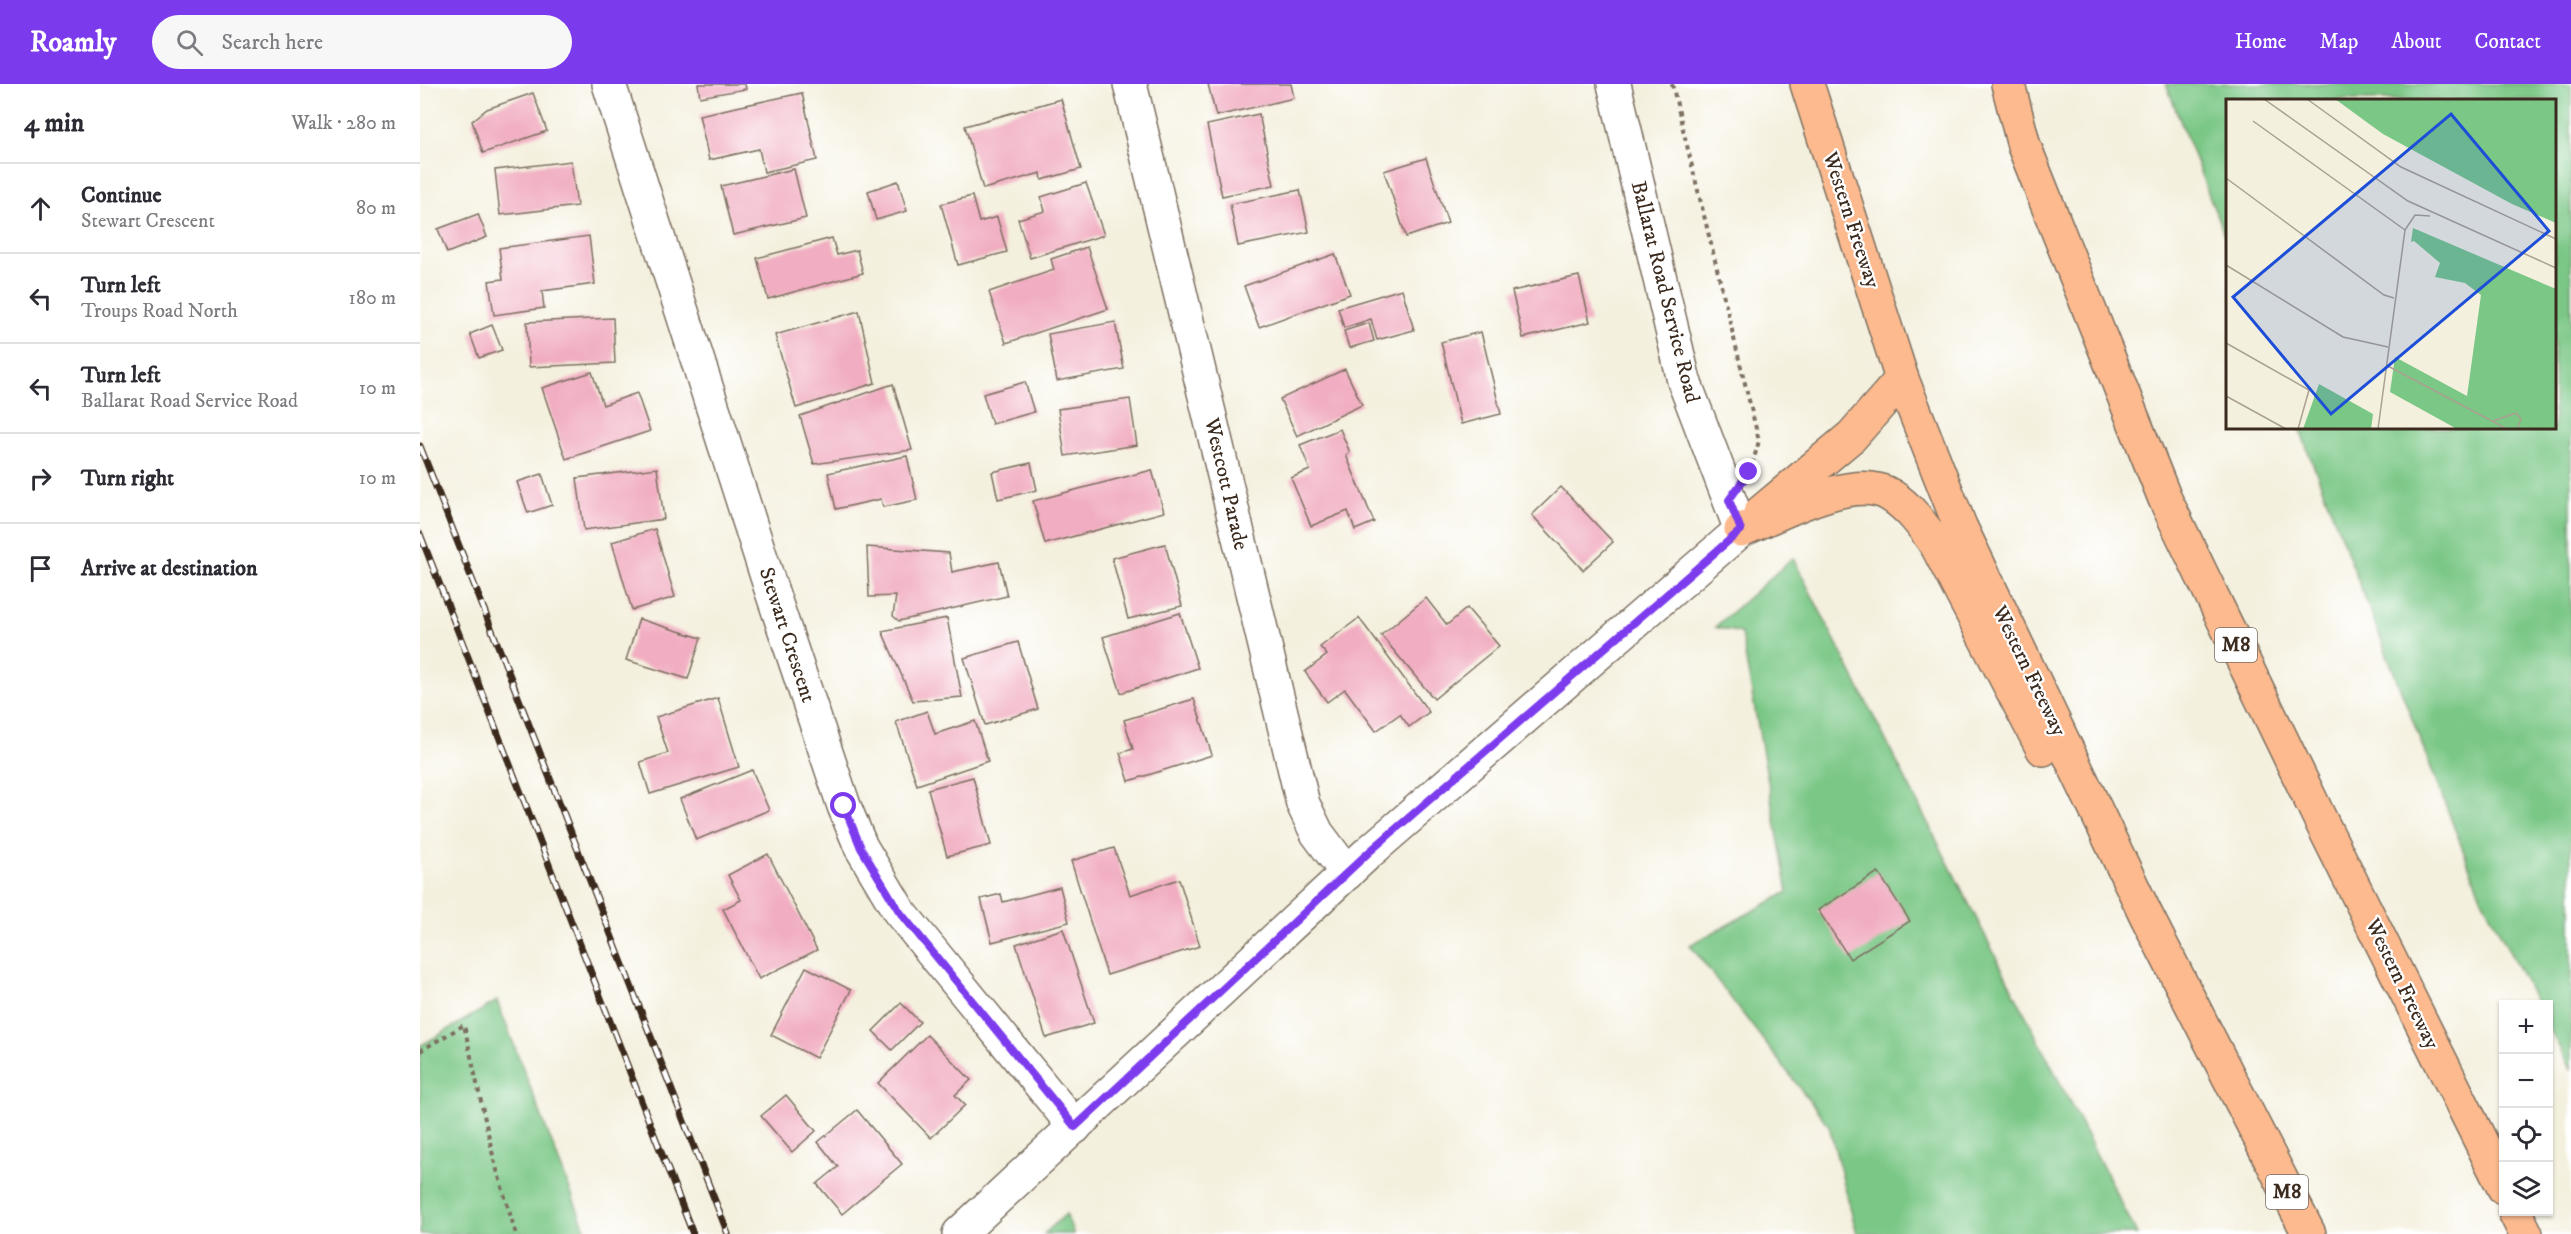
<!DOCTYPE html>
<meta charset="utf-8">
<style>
:root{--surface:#fff;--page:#f7f7f7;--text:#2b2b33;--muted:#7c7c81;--line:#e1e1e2;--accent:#7c3aed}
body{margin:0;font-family:"IM FELL DW Pica",serif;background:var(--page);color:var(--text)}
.controls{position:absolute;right:18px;bottom:18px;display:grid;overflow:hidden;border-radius:0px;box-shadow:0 2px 4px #0004}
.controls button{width:54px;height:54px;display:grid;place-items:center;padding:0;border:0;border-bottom:2px solid var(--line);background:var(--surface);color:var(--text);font:30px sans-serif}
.stop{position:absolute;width:18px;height:18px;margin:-14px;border:4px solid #7c3aed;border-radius:50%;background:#fff}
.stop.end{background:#7c3aed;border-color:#fff;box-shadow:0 2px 6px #0008}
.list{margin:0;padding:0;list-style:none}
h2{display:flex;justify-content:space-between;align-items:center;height:78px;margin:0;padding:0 24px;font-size:26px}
h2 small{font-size:20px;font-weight:400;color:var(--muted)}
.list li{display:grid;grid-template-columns:39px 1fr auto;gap:18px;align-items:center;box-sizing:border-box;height:90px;padding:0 24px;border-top:2px solid var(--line)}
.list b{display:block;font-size:22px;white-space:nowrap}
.list p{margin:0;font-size:20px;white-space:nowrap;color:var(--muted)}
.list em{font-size:20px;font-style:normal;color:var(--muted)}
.icon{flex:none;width:33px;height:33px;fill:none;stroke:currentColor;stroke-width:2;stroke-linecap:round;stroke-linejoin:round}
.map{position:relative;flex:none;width:2151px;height:1150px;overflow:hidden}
header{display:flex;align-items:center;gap:36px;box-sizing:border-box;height:84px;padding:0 30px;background:var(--accent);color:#fff}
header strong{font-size:28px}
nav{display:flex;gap:33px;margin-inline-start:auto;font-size:21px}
.search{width:420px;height:54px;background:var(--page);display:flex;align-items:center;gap:15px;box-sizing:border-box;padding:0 21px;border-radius:33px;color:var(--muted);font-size:22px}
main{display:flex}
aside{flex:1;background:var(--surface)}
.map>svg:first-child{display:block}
</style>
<header>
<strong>Roamly</strong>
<div class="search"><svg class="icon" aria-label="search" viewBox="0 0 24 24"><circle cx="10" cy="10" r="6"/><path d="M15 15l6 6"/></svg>Search here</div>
<nav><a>Home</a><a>Map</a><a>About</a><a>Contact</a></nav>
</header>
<main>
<aside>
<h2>4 min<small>Walk · 280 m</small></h2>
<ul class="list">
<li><svg class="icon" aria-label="ahead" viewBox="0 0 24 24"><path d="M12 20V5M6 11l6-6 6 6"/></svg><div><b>Continue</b><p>Stewart Crescent</p></div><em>80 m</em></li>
<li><svg class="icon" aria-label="left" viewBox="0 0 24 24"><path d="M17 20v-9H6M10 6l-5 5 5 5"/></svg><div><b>Turn left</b><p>Troups Road North</p></div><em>180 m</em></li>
<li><svg class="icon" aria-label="left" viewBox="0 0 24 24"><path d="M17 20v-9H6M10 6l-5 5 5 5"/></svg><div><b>Turn left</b><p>Ballarat Road Service Road</p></div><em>10 m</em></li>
<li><svg class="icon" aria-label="right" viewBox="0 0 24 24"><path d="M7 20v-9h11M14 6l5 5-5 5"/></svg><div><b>Turn right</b></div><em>10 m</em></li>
<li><svg class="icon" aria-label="arrive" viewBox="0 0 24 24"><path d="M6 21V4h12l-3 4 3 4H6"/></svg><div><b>Arrive at destination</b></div></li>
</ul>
</aside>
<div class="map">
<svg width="2151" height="1150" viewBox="0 0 2151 1150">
<rect width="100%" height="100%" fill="#fff"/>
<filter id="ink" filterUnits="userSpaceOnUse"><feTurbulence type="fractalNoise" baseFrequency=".0167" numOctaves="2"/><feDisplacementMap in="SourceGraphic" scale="12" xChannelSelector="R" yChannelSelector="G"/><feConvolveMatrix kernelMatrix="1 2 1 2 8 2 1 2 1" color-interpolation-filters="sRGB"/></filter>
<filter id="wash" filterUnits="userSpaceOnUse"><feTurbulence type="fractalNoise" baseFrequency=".008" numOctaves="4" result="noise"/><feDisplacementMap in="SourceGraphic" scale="24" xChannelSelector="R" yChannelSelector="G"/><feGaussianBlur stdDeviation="1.35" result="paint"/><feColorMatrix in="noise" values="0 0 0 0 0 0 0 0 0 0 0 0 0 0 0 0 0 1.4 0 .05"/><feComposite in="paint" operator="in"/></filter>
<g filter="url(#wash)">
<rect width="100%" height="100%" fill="#f4f0de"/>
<g fill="#7ac786" stroke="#5a7852" stroke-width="1.5">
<polygon points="1746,0 2151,0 2151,987 2129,943 2128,920 2117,920 2062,815 1879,344 2134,344 2134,16 1808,16 1807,158"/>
<polygon points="1373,474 1717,1150 1437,1150 1409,1042 1270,861 1368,808 1321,549 1295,543"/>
<polygon points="77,917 167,1150 0,1150 0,962"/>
<polygon points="646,1130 654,1150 624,1150"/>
</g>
<g id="blocks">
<g fill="#f1adc1">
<polygon points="278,0 325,0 326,5 280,13"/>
<polygon points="788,0 871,0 874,14 796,32"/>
<polygon points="113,9 127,47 63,69 52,37 67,25"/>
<polygon points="382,9 397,76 344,88 339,65 289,76 279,31"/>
<polygon points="641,15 661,85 622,96 621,89 563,105 545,42"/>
<polygon points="839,30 854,101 802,112 787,41"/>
<polygon points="1006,74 1028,139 986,153 964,87"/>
<polygon points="151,77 157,122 80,131 75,86"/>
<polygon points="374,85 386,134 313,151 301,102"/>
<polygon points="478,97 487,127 456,136 448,107"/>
<polygon points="666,99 684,151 610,174 598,135 625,127 621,113"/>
<polygon points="880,106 889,148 818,162 810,120"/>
<polygon points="552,112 559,138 577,133 587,168 538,181 521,120"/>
<polygon points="58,130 67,153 27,169 18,145"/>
<polygon points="169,152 175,200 122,207 124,224 74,231 69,197 83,195 79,164"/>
<polygon points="412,154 417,171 437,166 443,189 348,215 337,174"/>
<polygon points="667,163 688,225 586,259 569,208 634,186 631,175"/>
<polygon points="915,170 930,210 839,243 824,202"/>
<polygon points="1159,192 1170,238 1103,254 1092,207"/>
<polygon points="982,205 994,246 957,256 951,235 924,244 918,224"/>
<polygon points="439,227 455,299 376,324 355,251"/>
<polygon points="193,234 195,279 109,283 107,238"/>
<polygon points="695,238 704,285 637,297 628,250"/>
<polygon points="949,239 954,257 929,264 924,247"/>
<polygon points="72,241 82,266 59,274 50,250"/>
<polygon points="1061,248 1081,330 1041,340 1021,258"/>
<polygon points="925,285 942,321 877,352 860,315"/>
<polygon points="172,288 183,321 217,309 230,347 146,375 122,304"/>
<polygon points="605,298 614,328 572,340 563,310"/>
<polygon points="473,300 492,366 394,380 380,332"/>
<polygon points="710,315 717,361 645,372 638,325"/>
<polygon points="920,345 930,369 926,371 954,438 935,446 928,427 891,442 871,394 890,386 880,361"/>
<polygon points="487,372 497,416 463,423 461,415 416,425 408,389"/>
<polygon points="611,379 617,406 578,415 572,388"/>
<polygon points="237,384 244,435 164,446 157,394"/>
<polygon points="732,386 744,428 625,460 613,417"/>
<polygon points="122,390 132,421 108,429 97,398"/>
<polygon points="1141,403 1193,458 1163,486 1112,431"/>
<polygon points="235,445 255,513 212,526 192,458"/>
<polygon points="745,460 762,522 708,535 692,474"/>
<polygon points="447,463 529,469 532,488 579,478 587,512 479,537 473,532 476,512 449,513"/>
<polygon points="1006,514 1027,541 1047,524 1079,562 1014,615 961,551"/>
<polygon points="760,529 778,584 701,609 683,553"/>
<polygon points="527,534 542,613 493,617 462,547"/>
<polygon points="939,534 1009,628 989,643 980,630 956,647 925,605 907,618 885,588 907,571 900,563"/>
<polygon points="219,535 281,554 268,595 206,576"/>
<polygon points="598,558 618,625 565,641 544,574"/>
<polygon points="298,614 319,683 230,710 220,678 248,669 236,633"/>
<polygon points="774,615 792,671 709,697 700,669 713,665 704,636"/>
<polygon points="507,627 515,650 555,637 568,677 497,701 476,638"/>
<polygon points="332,686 349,726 276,756 260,715"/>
<polygon points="553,693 571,761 527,772 508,705"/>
<polygon points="694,764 710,811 759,795 780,862 687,891 651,777"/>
<polygon points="348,770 397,866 339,895 303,825 321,816 308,791"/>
<polygon points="1458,788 1490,837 1430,875 1398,826"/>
<polygon points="640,803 649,838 572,858 561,815 581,810 583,818"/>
<polygon points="643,845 674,939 626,954 596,860"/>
<polygon points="386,883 431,906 396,974 351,951"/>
<polygon points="481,919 500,938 472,966 453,947"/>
<polygon points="507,951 551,996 535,1011 545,1021 511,1054 458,999"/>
<polygon points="366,1011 396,1047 372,1068 341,1032"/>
<polygon points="437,1026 482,1080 422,1130 397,1100 418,1083 398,1058"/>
</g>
</g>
</g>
<g filter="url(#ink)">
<use href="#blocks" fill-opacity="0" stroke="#7c6f61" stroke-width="1.5"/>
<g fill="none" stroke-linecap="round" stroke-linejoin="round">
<g stroke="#7c6f61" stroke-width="36">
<g id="minor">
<polyline points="189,0 351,505 424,722 441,763 479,827 655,1043"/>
<polyline points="710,0 883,720 897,749 927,789"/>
<polyline points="1194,0 1264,297 1321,446"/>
</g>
</g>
<g stroke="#7c6f61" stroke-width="36">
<polyline id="tertiary" points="539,1150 948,769 1321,446"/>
</g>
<g stroke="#7c6f61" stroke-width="36">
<g id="trunk">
<polyline points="1387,0 1482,295 1540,442 1726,831 1889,1150"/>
<polyline points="1588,0 1604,62 1745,415 1900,735 2084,1104"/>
<polyline points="1340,429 1432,352 1482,295"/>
<path d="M1321,446C1358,431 1433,388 1470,411C1490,423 1504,443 1517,462L1623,665"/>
<polyline points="2095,1128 2106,1150"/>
</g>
</g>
<g stroke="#7c6f61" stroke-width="4" stroke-dasharray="4.5 4.5" stroke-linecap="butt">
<polyline points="1252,0 1339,357 1332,381"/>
<polyline points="0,967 44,941 74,1076 96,1150"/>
</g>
<use href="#minor" stroke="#fff" stroke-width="33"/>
<use href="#tertiary" stroke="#fff" stroke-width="33"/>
<use href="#trunk" stroke="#fcba8e" stroke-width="33"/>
<g stroke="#3b2a1e" stroke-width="7">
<g id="rail">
<polyline points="0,362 308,1150"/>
<polyline points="0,450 273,1150"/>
</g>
</g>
<use href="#rail" stroke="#fff" stroke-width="4.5" stroke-dasharray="14" stroke-linecap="butt"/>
</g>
</g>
<g fill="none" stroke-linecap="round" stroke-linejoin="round" filter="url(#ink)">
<polyline stroke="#7c3aed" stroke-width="8" points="424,722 441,764 479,827 655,1043 948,769 1321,446 1309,416 1329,388"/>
</g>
<g text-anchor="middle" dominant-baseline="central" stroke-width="4.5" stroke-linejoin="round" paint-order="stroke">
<g fill="#fff" stroke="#766a62" stroke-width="1.5">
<rect x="1795" y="544" width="42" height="34" rx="4.5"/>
<rect x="1846" y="1091" width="42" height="34" rx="4.5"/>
</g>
<g font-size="20" font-weight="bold" fill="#3b2a1e">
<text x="1816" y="561">M8</text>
<text x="1867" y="1108">M8</text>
</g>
<g font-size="21" fill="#3b2a1e" stroke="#fff">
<text transform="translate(1431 136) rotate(72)">Western Freeway</text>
<text transform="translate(1245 208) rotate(76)">Ballarat Road Service Road</text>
<text transform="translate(806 400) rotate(77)">Westcott Parade</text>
<text transform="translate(367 551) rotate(72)">Stewart Crescent</text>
<text transform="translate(1609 587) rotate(64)">Western Freeway</text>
<text transform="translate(1982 900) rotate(64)">Western Freeway</text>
</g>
</g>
<g transform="translate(1806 15)">
<rect width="330" height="330" fill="#f4f0de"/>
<path d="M109,0H330V124L286,105L157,35ZM187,129L330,190V330H231L164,293L169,258L241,297L255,196L239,184L209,178L214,164L188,142L185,143ZM93,285L147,315L145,330H77Z" fill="#7ac786"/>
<path fill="none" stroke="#aaa191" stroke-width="1.5" d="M38,0L182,102L330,169M81,0L175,68L330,140M27,22L179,131L152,330M0,79L158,196L168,199M179,131L189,116L204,117M0,166L117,238L162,248M0,244L83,291L72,330M160,266L281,330M0,297L60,330M267,322L290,314L295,320L291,330"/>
<path fill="#1d4ed8" fill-opacity="0.15" stroke="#1d4ed8" stroke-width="3" d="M225,15L323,132L105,315L7,198Z"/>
<rect width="330" height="330" fill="none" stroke="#3b2a1e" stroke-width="3"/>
</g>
</svg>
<div class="controls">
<button>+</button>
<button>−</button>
<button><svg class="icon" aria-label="locate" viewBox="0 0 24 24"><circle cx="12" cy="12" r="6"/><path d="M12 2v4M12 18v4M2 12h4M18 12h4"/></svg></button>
<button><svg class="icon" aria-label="layers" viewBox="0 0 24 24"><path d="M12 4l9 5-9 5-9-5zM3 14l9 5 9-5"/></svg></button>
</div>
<div class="stop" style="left:424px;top:722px"></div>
<div class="stop end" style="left:1329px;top:388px"></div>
</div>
</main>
